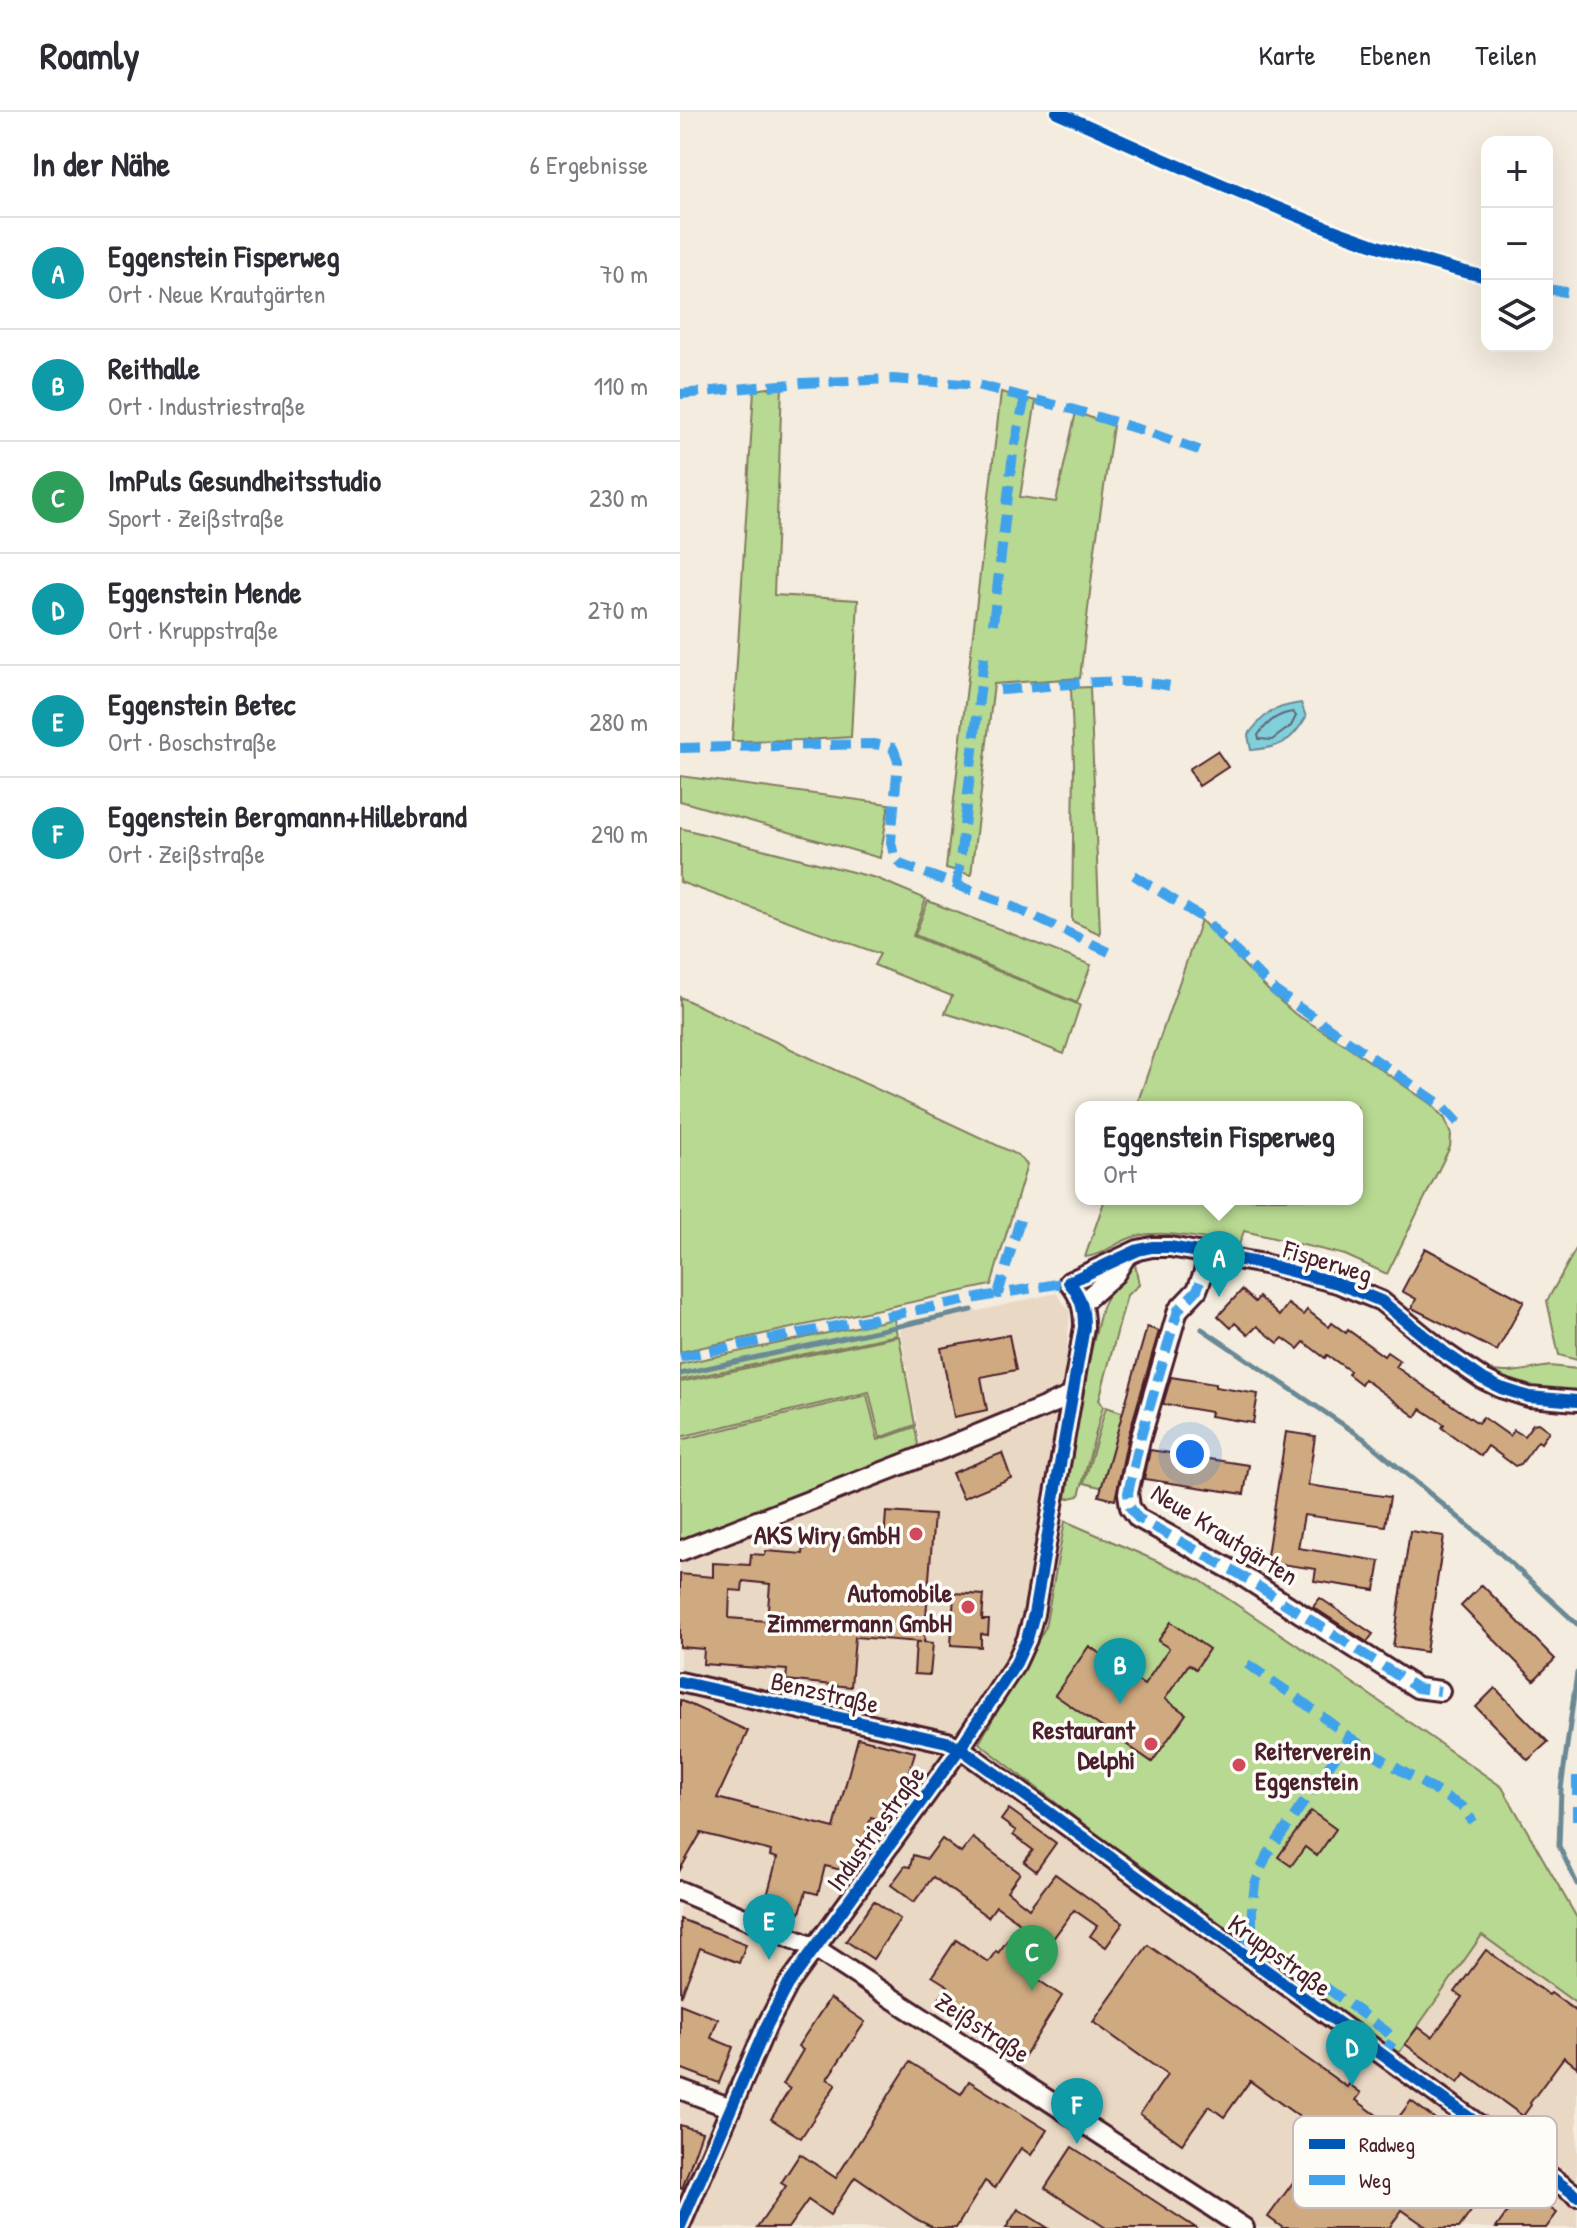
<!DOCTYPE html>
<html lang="de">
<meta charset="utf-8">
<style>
:root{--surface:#fff;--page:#f7f7f7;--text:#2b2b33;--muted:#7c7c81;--line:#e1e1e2;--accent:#d1495b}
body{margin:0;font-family:"Patrick Hand",sans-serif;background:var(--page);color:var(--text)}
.controls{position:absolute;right:24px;top:24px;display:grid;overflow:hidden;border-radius:16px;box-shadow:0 8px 32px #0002}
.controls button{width:72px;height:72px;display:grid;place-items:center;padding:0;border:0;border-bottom:2px solid var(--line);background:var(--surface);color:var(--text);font:40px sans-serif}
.you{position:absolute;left:510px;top:1342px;width:28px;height:28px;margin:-20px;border:6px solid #fff;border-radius:50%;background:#1a73e8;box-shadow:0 0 0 12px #1a73e833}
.badge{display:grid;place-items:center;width:52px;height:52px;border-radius:50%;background:var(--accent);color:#fff;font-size:26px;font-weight:700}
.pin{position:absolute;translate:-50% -66px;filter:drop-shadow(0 2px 4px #0008)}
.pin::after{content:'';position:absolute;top:42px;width:28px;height:24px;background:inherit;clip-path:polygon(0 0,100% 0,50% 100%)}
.popup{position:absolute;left:395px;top:989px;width:288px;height:104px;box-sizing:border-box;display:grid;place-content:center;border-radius:16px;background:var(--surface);filter:drop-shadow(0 2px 6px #0005);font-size:26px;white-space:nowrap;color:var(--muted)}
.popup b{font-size:30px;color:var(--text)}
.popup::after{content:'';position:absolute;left:50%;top:100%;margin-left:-16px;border:16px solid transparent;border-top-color:var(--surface)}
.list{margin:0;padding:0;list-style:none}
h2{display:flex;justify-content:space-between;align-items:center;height:104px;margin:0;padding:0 32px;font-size:34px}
h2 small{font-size:26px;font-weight:400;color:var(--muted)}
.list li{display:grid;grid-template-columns:52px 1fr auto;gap:24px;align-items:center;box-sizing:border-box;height:112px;padding:0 32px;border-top:2px solid var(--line)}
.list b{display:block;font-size:30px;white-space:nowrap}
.list p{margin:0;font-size:26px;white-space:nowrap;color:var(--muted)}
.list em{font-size:26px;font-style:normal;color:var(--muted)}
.icon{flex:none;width:44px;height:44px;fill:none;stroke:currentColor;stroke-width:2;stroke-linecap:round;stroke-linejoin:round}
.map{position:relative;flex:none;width:897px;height:2116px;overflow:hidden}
header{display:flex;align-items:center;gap:48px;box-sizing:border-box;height:112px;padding:0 40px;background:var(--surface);border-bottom:2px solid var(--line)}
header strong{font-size:38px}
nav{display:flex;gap:44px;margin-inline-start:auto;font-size:28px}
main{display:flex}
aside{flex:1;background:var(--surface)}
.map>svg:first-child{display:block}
</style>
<header>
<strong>Roamly</strong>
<nav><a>Karte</a><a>Ebenen</a><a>Teilen</a></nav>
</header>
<main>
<aside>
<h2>In der Nähe<small>6 Ergebnisse</small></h2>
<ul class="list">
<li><span class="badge" style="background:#0f9aa8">A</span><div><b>Eggenstein Fisperweg</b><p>Ort · Neue Krautgärten</p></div><em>70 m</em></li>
<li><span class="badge" style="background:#0f9aa8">B</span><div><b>Reithalle</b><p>Ort · Industriestraße</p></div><em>110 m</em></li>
<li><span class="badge" style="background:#2e9e5b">C</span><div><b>ImPuls Gesundheitsstudio</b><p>Sport · Zeißstraße</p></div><em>230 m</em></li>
<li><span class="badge" style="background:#0f9aa8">D</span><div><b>Eggenstein Mende</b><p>Ort · Kruppstraße</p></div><em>270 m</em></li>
<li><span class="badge" style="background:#0f9aa8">E</span><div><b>Eggenstein Betec</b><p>Ort · Boschstraße</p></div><em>280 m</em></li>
<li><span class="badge" style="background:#0f9aa8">F</span><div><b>Eggenstein Bergmann+Hillebrand</b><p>Ort · Zeißstraße</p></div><em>290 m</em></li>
</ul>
</aside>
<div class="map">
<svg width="897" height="2116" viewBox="0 0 897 2116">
<rect width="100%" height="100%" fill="#f4ecdf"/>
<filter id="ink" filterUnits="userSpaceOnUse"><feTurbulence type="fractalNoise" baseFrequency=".0125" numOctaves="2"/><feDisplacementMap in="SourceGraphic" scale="16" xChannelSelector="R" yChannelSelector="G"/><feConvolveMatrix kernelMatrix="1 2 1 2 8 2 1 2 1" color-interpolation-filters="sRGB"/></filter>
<g filter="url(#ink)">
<polygon fill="#e9d8c3" points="376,1181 390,1199 365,1516 299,1631 719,1940 802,1823 897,1893 897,2116 0,2116 0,1450 244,1352 220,1217"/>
<g fill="#b8d992" stroke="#817c5e" stroke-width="2">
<polygon points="102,274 94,483 178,488 171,625 126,628 52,629 74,278"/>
<polygon points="321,280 356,289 340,385 376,390 396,300 433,314 415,437 400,566 314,572 291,763 266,756"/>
<polygon points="410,575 420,822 392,809 394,652 391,576"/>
<polygon points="0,664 209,692 200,746 0,689"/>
<polygon points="0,716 196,766 246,787 233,824 400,893 384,942 333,922 265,901 272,884 194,853 200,842 0,770"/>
<polygon points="248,789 411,853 397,891 235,823"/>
<path d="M521,808L590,880L615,902L663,931L752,993L765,1007L771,1023L770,1035L707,1162L665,1143L564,1119L559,1133C528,1128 487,1117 457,1124C438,1128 423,1144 405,1145L425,1087H677V995H456Z"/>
<polygon points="0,885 338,1043 347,1053 311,1173 0,1240"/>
<polygon points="897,1135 897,1248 879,1243 867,1189"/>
<polygon points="455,1152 459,1173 447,1183 419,1288 423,1294 399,1384 386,1387 404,1268 422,1195 431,1176 443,1160"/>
<polygon points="214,1207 217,1223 0,1268 0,1252"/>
<polygon points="219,1224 235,1313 200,1326 189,1280 0,1325 0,1270"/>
<path d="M870,1254L897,1257V1281C860,1280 841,1275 807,1261L809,1258C829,1263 849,1257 870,1254Z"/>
<polygon points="187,1283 198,1328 235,1315 239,1337 0,1431 0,1328"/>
<polygon points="426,1295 444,1301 424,1376 404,1371"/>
<polygon points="385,1409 518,1467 647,1553 822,1675 897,1806 897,1892 802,1823 719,1941 519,1802 299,1631 365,1516"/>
</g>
<path fill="#80d0dc" stroke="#6a8995" stroke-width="2" d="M621,591L626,605C611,631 599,636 571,638L568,623C585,601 593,595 621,591Z"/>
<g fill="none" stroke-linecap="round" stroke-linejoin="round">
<path stroke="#606672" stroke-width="2" d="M613,600L616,604L611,614L592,628L579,627L578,623C588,610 597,602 613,600Z"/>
<g stroke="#6a8995" stroke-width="5">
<polyline points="522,1217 683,1326 808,1430 897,1512"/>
<polyline points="0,1262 292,1198"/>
<polyline points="897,1561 881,1677 879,1734 897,1772"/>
</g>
</g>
<g fill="#cfaa81" stroke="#4a1f2b" stroke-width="2" fill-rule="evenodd">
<polygon points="537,639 548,655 519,674 509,657"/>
<polygon points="745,1136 844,1189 817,1239 732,1196 736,1187 722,1179"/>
<polygon points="562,1178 575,1190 579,1185 599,1204 608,1192 623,1203 627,1198 649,1215 652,1211 666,1221 668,1218 704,1244 707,1240 720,1249 716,1255 798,1311 803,1305 830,1324 834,1318 844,1324 853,1312 858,1311 869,1319 861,1331 858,1329 841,1352 835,1354 808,1334 801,1344 762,1316 764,1312 741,1297 736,1305 684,1267 681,1272 668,1262 670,1259 647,1243 645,1246 624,1230 618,1237 603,1226 598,1231 577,1214 568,1223 555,1211 551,1216 538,1204"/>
<polygon points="467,1215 479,1219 448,1325 435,1388 419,1384"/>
<polygon points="329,1223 336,1258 301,1265 307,1298 274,1305 261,1236"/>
<polygon points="491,1265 535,1272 535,1275 578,1282 573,1311 530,1304 531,1300 483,1292"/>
<polygon points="606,1320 635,1324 628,1373 710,1385 705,1414 624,1403 618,1436 700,1449 695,1478 634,1469 636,1457 586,1450"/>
<polygon points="470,1338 569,1353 564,1382 464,1367"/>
<polygon points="322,1341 331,1366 283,1386 272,1361"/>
<path d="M206,1400L254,1403L244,1530L253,1531L250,1563L234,1562L236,1530H241L175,1525L171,1575L106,1568L107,1558L23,1552L24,1537L0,1535V1462L33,1465V1451L70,1453L71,1442L85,1443L86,1439L123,1442L125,1422L204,1428ZM63,1469L90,1472L87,1509L49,1506L50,1478L62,1479Z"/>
<polygon points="730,1419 764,1424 746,1540 713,1535"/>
<polygon points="802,1473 875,1547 854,1568 781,1494"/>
<polygon points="274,1481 304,1483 302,1508 309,1508 308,1523 301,1522 301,1535 271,1533"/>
<polygon points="640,1486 693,1522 687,1530 633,1495"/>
<polygon points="491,1510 529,1537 516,1557 509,1552 485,1587 506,1602 472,1650 375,1583 409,1534 464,1573 489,1536 478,1529"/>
<polygon points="815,1576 868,1630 848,1648 796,1595"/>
<polygon points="0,1588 68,1619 37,1686 154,1716 178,1626 235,1640 225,1676 220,1675 215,1696 204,1709 191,1705 174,1761 145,1754 138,1782 126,1779 120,1801 85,1792 97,1746 90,1744 91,1739 21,1721 0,1758"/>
<polygon points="329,1697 376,1731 356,1759 344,1750 353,1738 333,1723 336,1719 321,1708"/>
<polygon points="631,1699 656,1717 637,1744 625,1735 611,1754 598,1745"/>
<polygon points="293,1726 340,1761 327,1779 349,1796 375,1762 443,1811 426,1835 410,1824 417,1814 394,1798 348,1861 382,1884 344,1945 259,1887 268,1874 252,1864 276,1828 308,1850 316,1839 318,1841 340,1811 316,1794 308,1805 253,1765 234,1790 211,1773 225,1754 230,1755 233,1743 247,1747 262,1727 281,1741"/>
<polygon points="194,1789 220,1807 193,1847 166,1829"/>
<polygon points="0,1807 66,1832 59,1851 20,1836 1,1885"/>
<polygon points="468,1833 667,1975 669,1972 681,1981 676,1988 712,2014 731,1989 771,2019 752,2043 759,2048 757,2051 785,2071 802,2047 821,2060 818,2065 841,2081 843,2078 877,2101 866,2116 816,2116 828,2099 802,2084 779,2116 748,2116 722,2098 709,2116 603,2116 588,2105 640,2033 629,2012 570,1969 544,2005 529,1994 502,2032 460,2002 487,1963 413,1910"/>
<polygon points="806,1838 869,1883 871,1881 897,1900 897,1955 884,1945 850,1991 851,1993 843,2004 785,1962 778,1971 725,1932 738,1915 752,1925 753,1924 782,1885 775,1880"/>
<polygon points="150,1886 185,1910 147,1967 156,1972 121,2026 91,2007 110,1977 103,1972 123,1938 118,1934"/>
<polygon points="0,1892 38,1907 31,1926 53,1935 39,1971 0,1956"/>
<polygon points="230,1950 281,1982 289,1969 367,2018 351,2043 341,2036 315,2076 305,2069 276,2116 254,2116 236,2107 175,2065 150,2103 128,2088 108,2116 77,2116 106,2074 101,2071 120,2042 156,2066"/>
<polygon points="0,2013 22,2020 2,2077 0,2076"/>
<polygon points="392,2035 516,2116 426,2116 365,2076"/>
<polygon points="338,2097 368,2116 326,2116"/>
</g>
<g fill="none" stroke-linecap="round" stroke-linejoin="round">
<g stroke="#4a1f2b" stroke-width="24">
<g id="minor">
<polyline points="527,1141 524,1160 517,1178 498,1198 460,1328 448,1381 450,1395 458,1406 559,1462 737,1576 760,1579"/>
<polyline points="402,1191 435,1162 446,1144"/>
<polyline points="0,1439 272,1333 391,1284"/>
<polyline points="0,1570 267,1630 280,1636 897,2084"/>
<polyline points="0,1779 135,1836 564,2116"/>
<polyline points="0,1977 51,1996"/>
<path d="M0,2114L87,1913L108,1873L280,1636L336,1551L347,1527L354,1502L404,1215C404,1196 401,1185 389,1170L458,1138L472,1135H490L584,1152L657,1171L701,1189L765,1241L803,1267L821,1276L849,1285L897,1289"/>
</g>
</g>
<use href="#minor" stroke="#fdfcf7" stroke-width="18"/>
<g stroke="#40a2eb" stroke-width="10" stroke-dasharray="20 10" stroke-linecap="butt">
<polyline points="867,177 897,182"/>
<polyline points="0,282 122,271 213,267 298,273 391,297 465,319 527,341"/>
<polyline points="313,512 333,341 345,285"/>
<path d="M320,578C377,574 435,564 491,574"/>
<polyline points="0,636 194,632 213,636 218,649 211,730 214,744 222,753 323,790 429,840"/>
<polyline points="454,763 524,807 595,879 763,994 785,1018"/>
<polyline points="277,773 305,537"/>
<polyline points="340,1108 318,1182 389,1170"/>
<polyline points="527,1141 524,1160 517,1178 498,1198 460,1328 448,1381 450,1395 458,1406 559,1462 737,1576 760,1579"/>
<polyline points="0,1245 318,1182"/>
<polyline points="567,1552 623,1590 669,1625 710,1652 783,1695 793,1710"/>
<polyline points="897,1664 897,1708"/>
<polyline points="572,1822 706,1919 714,1927 702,1944"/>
<polyline points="560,1841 572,1822 572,1796 575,1772 586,1745 669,1625"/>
</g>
<g stroke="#fdfcf7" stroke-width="17">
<g id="cycleway">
<path d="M377,0C428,23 478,45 529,67C620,106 710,144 807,165"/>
<polyline points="0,1570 267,1630 280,1636 897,2084"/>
<path d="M0,2114L87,1913L108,1873L280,1636L336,1551L347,1527L354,1502L404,1215C404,1196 401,1185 389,1170L458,1138L472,1135H490L584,1152L657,1171L701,1189L765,1241L803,1267L821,1276L849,1285L897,1289"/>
</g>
</g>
<use href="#cycleway" stroke="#0057b8" stroke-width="12"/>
</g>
</g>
<g fill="#d1495b" stroke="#fdfcf7" stroke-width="3">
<circle cx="236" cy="1422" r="8"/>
<circle cx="288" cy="1495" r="8"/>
<circle cx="471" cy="1632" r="8"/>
<circle cx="559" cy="1653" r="8"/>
</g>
<g text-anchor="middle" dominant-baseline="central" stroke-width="7" stroke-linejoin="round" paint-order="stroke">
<g font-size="26" fill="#4a1f2b" stroke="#fdfcf7">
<text transform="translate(648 1149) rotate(17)">Fisperweg</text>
<text transform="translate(545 1422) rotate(32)">Neue Krautgärten</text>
<text transform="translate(145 1580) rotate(13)">Benzstraße</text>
<text transform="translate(195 1716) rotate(-54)">Industriestraße</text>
<text transform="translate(600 1843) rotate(36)">Kruppstraße</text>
<text transform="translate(303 1915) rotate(33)">Zeißstraße</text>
</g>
<g font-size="26" font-weight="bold" fill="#4a1f2b" stroke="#fdfcf7" text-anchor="end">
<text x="220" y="1422">AKS Wiry GmbH</text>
<text x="272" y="1480">Automobile<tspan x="272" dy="30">Zimmermann GmbH</tspan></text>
<text x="455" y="1617">Restaurant<tspan x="455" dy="30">Delphi</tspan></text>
<text x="575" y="1638" text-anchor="start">Reiterverein<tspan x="575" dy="30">Eggenstein</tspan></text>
</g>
</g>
<rect x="613" y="2004" width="264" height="92" rx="12" fill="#fdfcf7" stroke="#c7baba" stroke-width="2"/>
<rect x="629" y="2027" width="36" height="10" fill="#0057b8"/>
<rect x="629" y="2063" width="36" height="10" fill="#40a2eb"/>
<g font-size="22" fill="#4a1f2b">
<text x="679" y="2040">Radweg</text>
<text x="679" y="2076">Weg</text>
</g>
</svg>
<div class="controls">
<button>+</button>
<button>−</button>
<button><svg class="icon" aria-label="layers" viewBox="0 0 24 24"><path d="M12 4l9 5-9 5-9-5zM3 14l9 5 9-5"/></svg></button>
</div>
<div class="you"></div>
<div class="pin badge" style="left:539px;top:1185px;background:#0f9aa8">A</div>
<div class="popup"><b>Eggenstein Fisperweg</b>Ort</div>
<div class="pin badge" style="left:440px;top:1592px;background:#0f9aa8">B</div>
<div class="pin badge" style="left:352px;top:1879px;background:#2e9e5b">C</div>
<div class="pin badge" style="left:672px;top:1974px;background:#0f9aa8">D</div>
<div class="pin badge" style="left:89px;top:1848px;background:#0f9aa8">E</div>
<div class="pin badge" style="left:397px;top:2032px;background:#0f9aa8">F</div>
</div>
</main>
